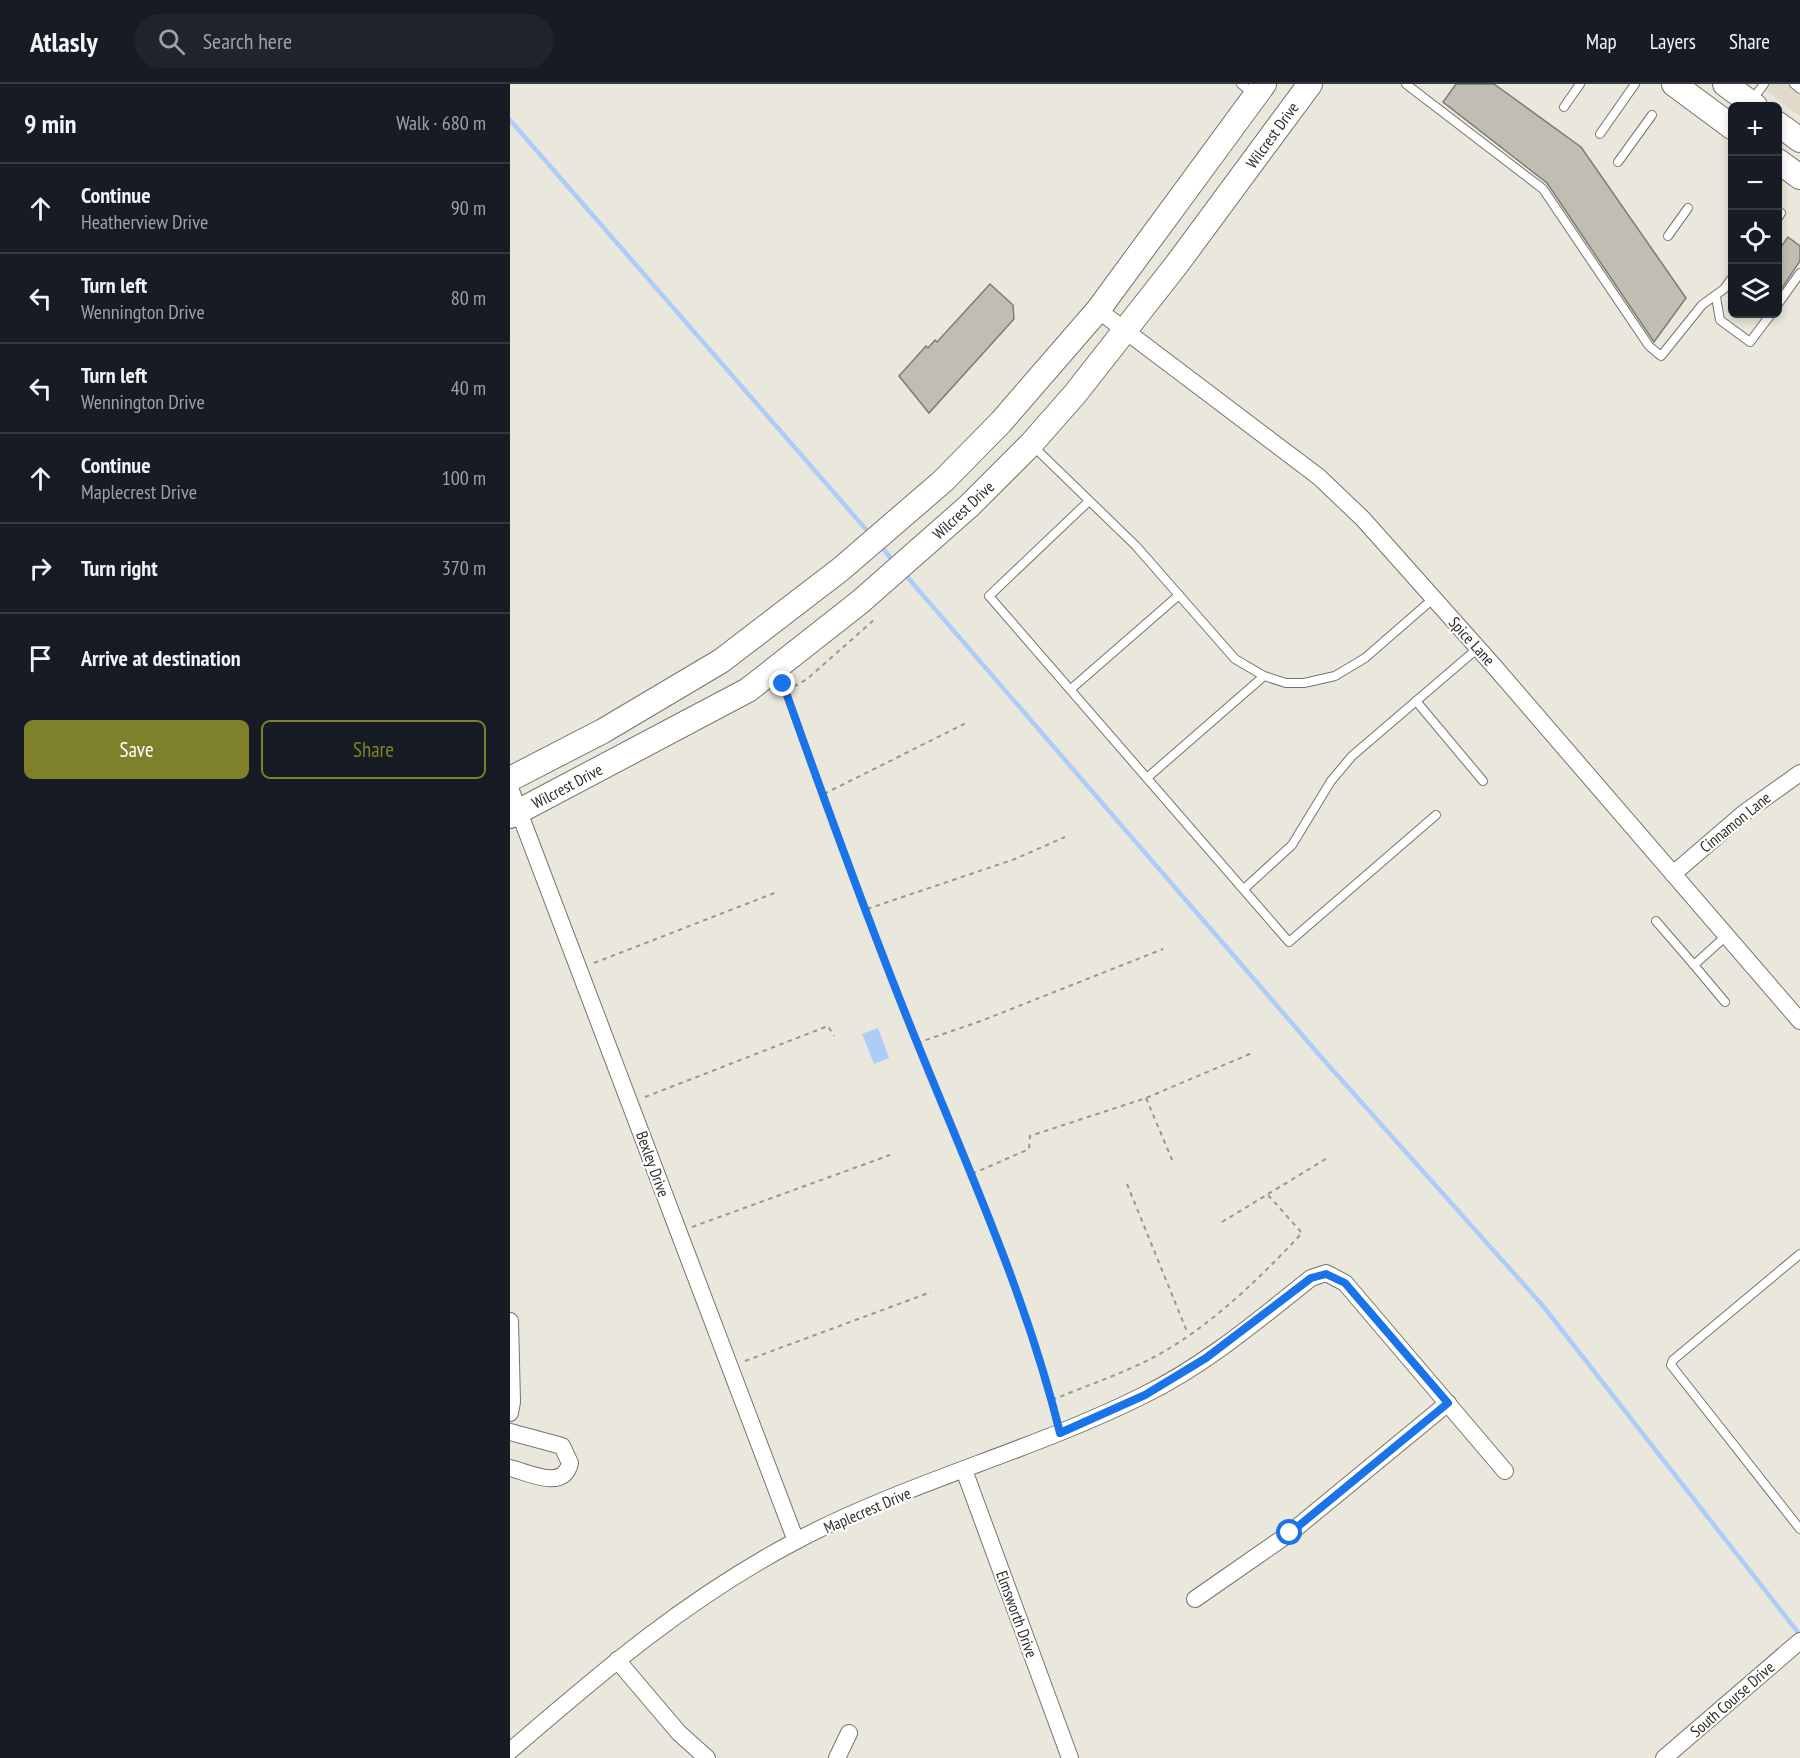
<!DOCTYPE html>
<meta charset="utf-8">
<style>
:root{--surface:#171b24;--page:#20242c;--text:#f1f3f6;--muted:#9ea1a6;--line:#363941;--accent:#7e812a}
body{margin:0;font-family:"PT Sans Narrow",sans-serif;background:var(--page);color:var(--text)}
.controls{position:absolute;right:18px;top:18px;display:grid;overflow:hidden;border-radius:9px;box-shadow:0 3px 9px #0003}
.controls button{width:54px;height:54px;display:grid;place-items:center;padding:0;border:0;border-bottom:2px solid var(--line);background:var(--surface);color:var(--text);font:30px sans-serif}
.stop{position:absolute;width:18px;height:18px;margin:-14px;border:4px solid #1a73e8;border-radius:50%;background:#fff}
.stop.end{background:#1a73e8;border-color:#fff;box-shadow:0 2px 6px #0008}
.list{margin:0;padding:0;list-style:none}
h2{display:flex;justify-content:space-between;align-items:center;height:78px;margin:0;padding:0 24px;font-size:26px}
h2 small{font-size:20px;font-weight:400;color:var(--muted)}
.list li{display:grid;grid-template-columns:39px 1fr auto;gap:18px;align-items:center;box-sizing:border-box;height:90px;padding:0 24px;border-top:2px solid var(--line)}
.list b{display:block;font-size:22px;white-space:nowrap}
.list p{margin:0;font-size:20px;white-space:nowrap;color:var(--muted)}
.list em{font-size:20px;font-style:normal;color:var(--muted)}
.actions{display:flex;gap:12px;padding:18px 24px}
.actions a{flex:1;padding:14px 0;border:2px solid var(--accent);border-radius:9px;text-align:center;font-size:21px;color:var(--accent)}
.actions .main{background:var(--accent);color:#fff}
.icon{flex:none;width:33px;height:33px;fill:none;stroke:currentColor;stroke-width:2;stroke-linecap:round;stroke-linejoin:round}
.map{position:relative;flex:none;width:1290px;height:1674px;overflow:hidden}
header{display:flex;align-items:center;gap:36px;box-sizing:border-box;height:84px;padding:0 30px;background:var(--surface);border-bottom:2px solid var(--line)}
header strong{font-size:28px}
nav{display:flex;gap:33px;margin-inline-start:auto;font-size:21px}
.search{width:420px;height:54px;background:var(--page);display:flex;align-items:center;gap:15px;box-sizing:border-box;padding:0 21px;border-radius:33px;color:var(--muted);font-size:22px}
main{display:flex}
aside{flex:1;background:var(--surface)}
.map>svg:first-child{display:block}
</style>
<header>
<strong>Atlasly</strong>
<div class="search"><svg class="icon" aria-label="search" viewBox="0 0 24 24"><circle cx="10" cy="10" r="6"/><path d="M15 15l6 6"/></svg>Search here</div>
<nav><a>Map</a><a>Layers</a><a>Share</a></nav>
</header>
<main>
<aside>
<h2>9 min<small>Walk · 680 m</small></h2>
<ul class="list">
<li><svg class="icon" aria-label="ahead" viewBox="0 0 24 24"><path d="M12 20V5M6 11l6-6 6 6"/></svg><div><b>Continue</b><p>Heatherview Drive</p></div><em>90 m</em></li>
<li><svg class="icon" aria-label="left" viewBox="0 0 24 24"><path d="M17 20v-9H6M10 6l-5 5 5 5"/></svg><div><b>Turn left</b><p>Wennington Drive</p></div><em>80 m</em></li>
<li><svg class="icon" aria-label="left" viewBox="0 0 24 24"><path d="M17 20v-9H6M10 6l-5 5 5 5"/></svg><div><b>Turn left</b><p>Wennington Drive</p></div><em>40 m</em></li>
<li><svg class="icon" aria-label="ahead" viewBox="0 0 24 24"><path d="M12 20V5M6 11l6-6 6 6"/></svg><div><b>Continue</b><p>Maplecrest Drive</p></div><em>100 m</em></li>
<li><svg class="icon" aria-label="right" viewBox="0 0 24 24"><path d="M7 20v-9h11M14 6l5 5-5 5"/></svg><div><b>Turn right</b></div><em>370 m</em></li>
<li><svg class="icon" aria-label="arrive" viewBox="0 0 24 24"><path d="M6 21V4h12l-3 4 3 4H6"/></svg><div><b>Arrive at destination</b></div></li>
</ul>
<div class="actions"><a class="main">Save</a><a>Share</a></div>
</aside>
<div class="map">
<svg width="1290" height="1674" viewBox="0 0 1290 1674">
<rect width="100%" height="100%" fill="#eae8dc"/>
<polygon fill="#dfdac9" points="1247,0 1290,0 1290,32"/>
<polygon fill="#abcdf7" points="368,944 379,974 364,980 352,950"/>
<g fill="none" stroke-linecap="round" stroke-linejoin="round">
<g stroke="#abcdf7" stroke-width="4.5">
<polyline points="0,36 360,450"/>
<polyline points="370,461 384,478"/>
<polyline points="393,488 812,974 1033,1222 1290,1551"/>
</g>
</g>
<g fill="#c0bdb2" stroke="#7e7b71" stroke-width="1.5">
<polygon points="946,0 984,0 1071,63 1176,214 1144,258 1037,99 933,18"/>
<polygon points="1278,153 1290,162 1290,177 1268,210 1268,167"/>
<polygon points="480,200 503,221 504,235 419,329 389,292 416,262 418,264 425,256 427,258"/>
</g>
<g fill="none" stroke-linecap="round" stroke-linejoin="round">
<g stroke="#76746a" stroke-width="10">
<g id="service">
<polyline points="731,0 745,11"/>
<polyline points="896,0 1033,105 1139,262 1151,272 1192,221 1214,205 1222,194"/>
<polyline points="1284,0 1290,5"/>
<polyline points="1242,16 1254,0"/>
<polyline points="1054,23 1070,0"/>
<polyline points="1090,50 1125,0"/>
<polyline points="1108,78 1142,31"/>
<polyline points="1268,134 1271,129"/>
<polyline points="1158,152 1178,124"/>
<polyline points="1206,213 1210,236 1240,258 1261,230"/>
<polyline points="1268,220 1290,189"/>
<polyline points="523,362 626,462 725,575 754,592 776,599 794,599 825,592 855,574 924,514"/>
<polyline points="579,417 479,512 779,858 926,731"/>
<polyline points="561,605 669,511"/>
<polyline points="906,617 973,697"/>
<polyline points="638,693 754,592"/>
<polyline points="734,805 782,761 821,697 842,672 968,564"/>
<polyline points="1146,837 1184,881 1216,852"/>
<polyline points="1184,881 1215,918"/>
<polyline points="1290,1170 1163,1276 1161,1281 1290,1445"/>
</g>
</g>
<g stroke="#76746a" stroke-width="18">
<g id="minor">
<polyline points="588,226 809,393 853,435 983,581 1290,937"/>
<polyline points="0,704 286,1457"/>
<polyline points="1163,790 1234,729 1290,689"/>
<polyline points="0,1237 2,1318 0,1329"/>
<path d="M0,1348L52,1362L60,1379C53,1407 20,1389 0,1384"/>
<polyline points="454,1386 560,1674"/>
<polyline points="685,1515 780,1449 938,1319"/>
<polyline points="107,1576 169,1649 197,1674"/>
<path d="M0,1667C93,1587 175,1516 284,1458C395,1399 519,1368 632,1312C694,1282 747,1237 801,1194L816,1189L835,1199L995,1387"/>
<polyline points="327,1674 339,1649"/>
<polyline points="1154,1674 1290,1557"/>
</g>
</g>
<g stroke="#76746a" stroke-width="26">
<g id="secondary">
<polyline points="1164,0 1222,43"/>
<polyline points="1215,0 1245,22"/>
<polyline points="1268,40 1290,56"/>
<polyline points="1268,77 1290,93"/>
<polyline points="0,695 93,647 211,577 331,485 433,397 491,338 588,226 754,0"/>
<polyline points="0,732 238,606 350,518 459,422 521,360 565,310 667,180 800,0"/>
</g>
</g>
<g stroke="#98978e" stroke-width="2" stroke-dasharray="4.5 4.5" stroke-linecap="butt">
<path d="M273,601C319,721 360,843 408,961C458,1084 514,1206 546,1335"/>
<polyline points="276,607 297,595 365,535"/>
<polyline points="314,710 456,639"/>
<polyline points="357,825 505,775 555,753"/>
<polyline points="84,879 267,808"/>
<polyline points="407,959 471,937 653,865"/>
<polyline points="135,1013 318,942 324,952"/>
<polyline points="636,1014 663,1078"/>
<polyline points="462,1090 519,1065 520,1052 636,1014 742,969"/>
<polyline points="617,1100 678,1250"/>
<polyline points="712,1138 819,1073"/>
<polyline points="182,1143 380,1071"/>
<polyline points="235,1277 421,1208"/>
<path d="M542,1316C575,1302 612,1290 644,1273C699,1244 750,1194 792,1149L758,1111"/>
</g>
<use href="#service" stroke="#fff" stroke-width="8"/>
<use href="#minor" stroke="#fff" stroke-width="16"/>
<use href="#secondary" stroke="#fff" stroke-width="24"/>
</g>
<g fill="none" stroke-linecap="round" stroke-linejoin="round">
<path stroke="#1a73e8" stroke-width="8" d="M273,600C316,721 360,843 408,961C460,1089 517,1215 550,1349L635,1311L696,1274L801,1194L816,1190L835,1199L938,1319L780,1449"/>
</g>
<g text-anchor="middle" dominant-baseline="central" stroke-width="4.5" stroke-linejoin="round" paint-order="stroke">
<g font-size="16" fill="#2c2b26" stroke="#fff">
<text transform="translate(762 51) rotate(-54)">Wilcrest Drive</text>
<text transform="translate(453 426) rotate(-43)">Wilcrest Drive</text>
<text transform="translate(962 557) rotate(48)">Spice Lane</text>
<text transform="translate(57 702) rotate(-28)">Wilcrest Drive</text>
<text transform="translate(1225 738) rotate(-39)">Cinnamon Lane</text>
<text transform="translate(143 1080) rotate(70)">Bexley Drive</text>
<text transform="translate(357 1426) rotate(-23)">Maplecrest Drive</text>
<text transform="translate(507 1530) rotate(70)">Elmsworth Drive</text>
<text transform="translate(1222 1615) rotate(-41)">South Course Drive</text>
</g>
</g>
</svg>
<div class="controls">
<button>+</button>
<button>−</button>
<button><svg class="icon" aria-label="locate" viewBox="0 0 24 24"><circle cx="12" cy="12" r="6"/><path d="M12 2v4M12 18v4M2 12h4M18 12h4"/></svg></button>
<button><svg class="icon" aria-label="layers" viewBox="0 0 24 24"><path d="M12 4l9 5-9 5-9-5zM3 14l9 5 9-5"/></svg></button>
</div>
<div class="stop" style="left:780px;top:1449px"></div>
<div class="stop end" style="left:273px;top:600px"></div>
</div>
</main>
